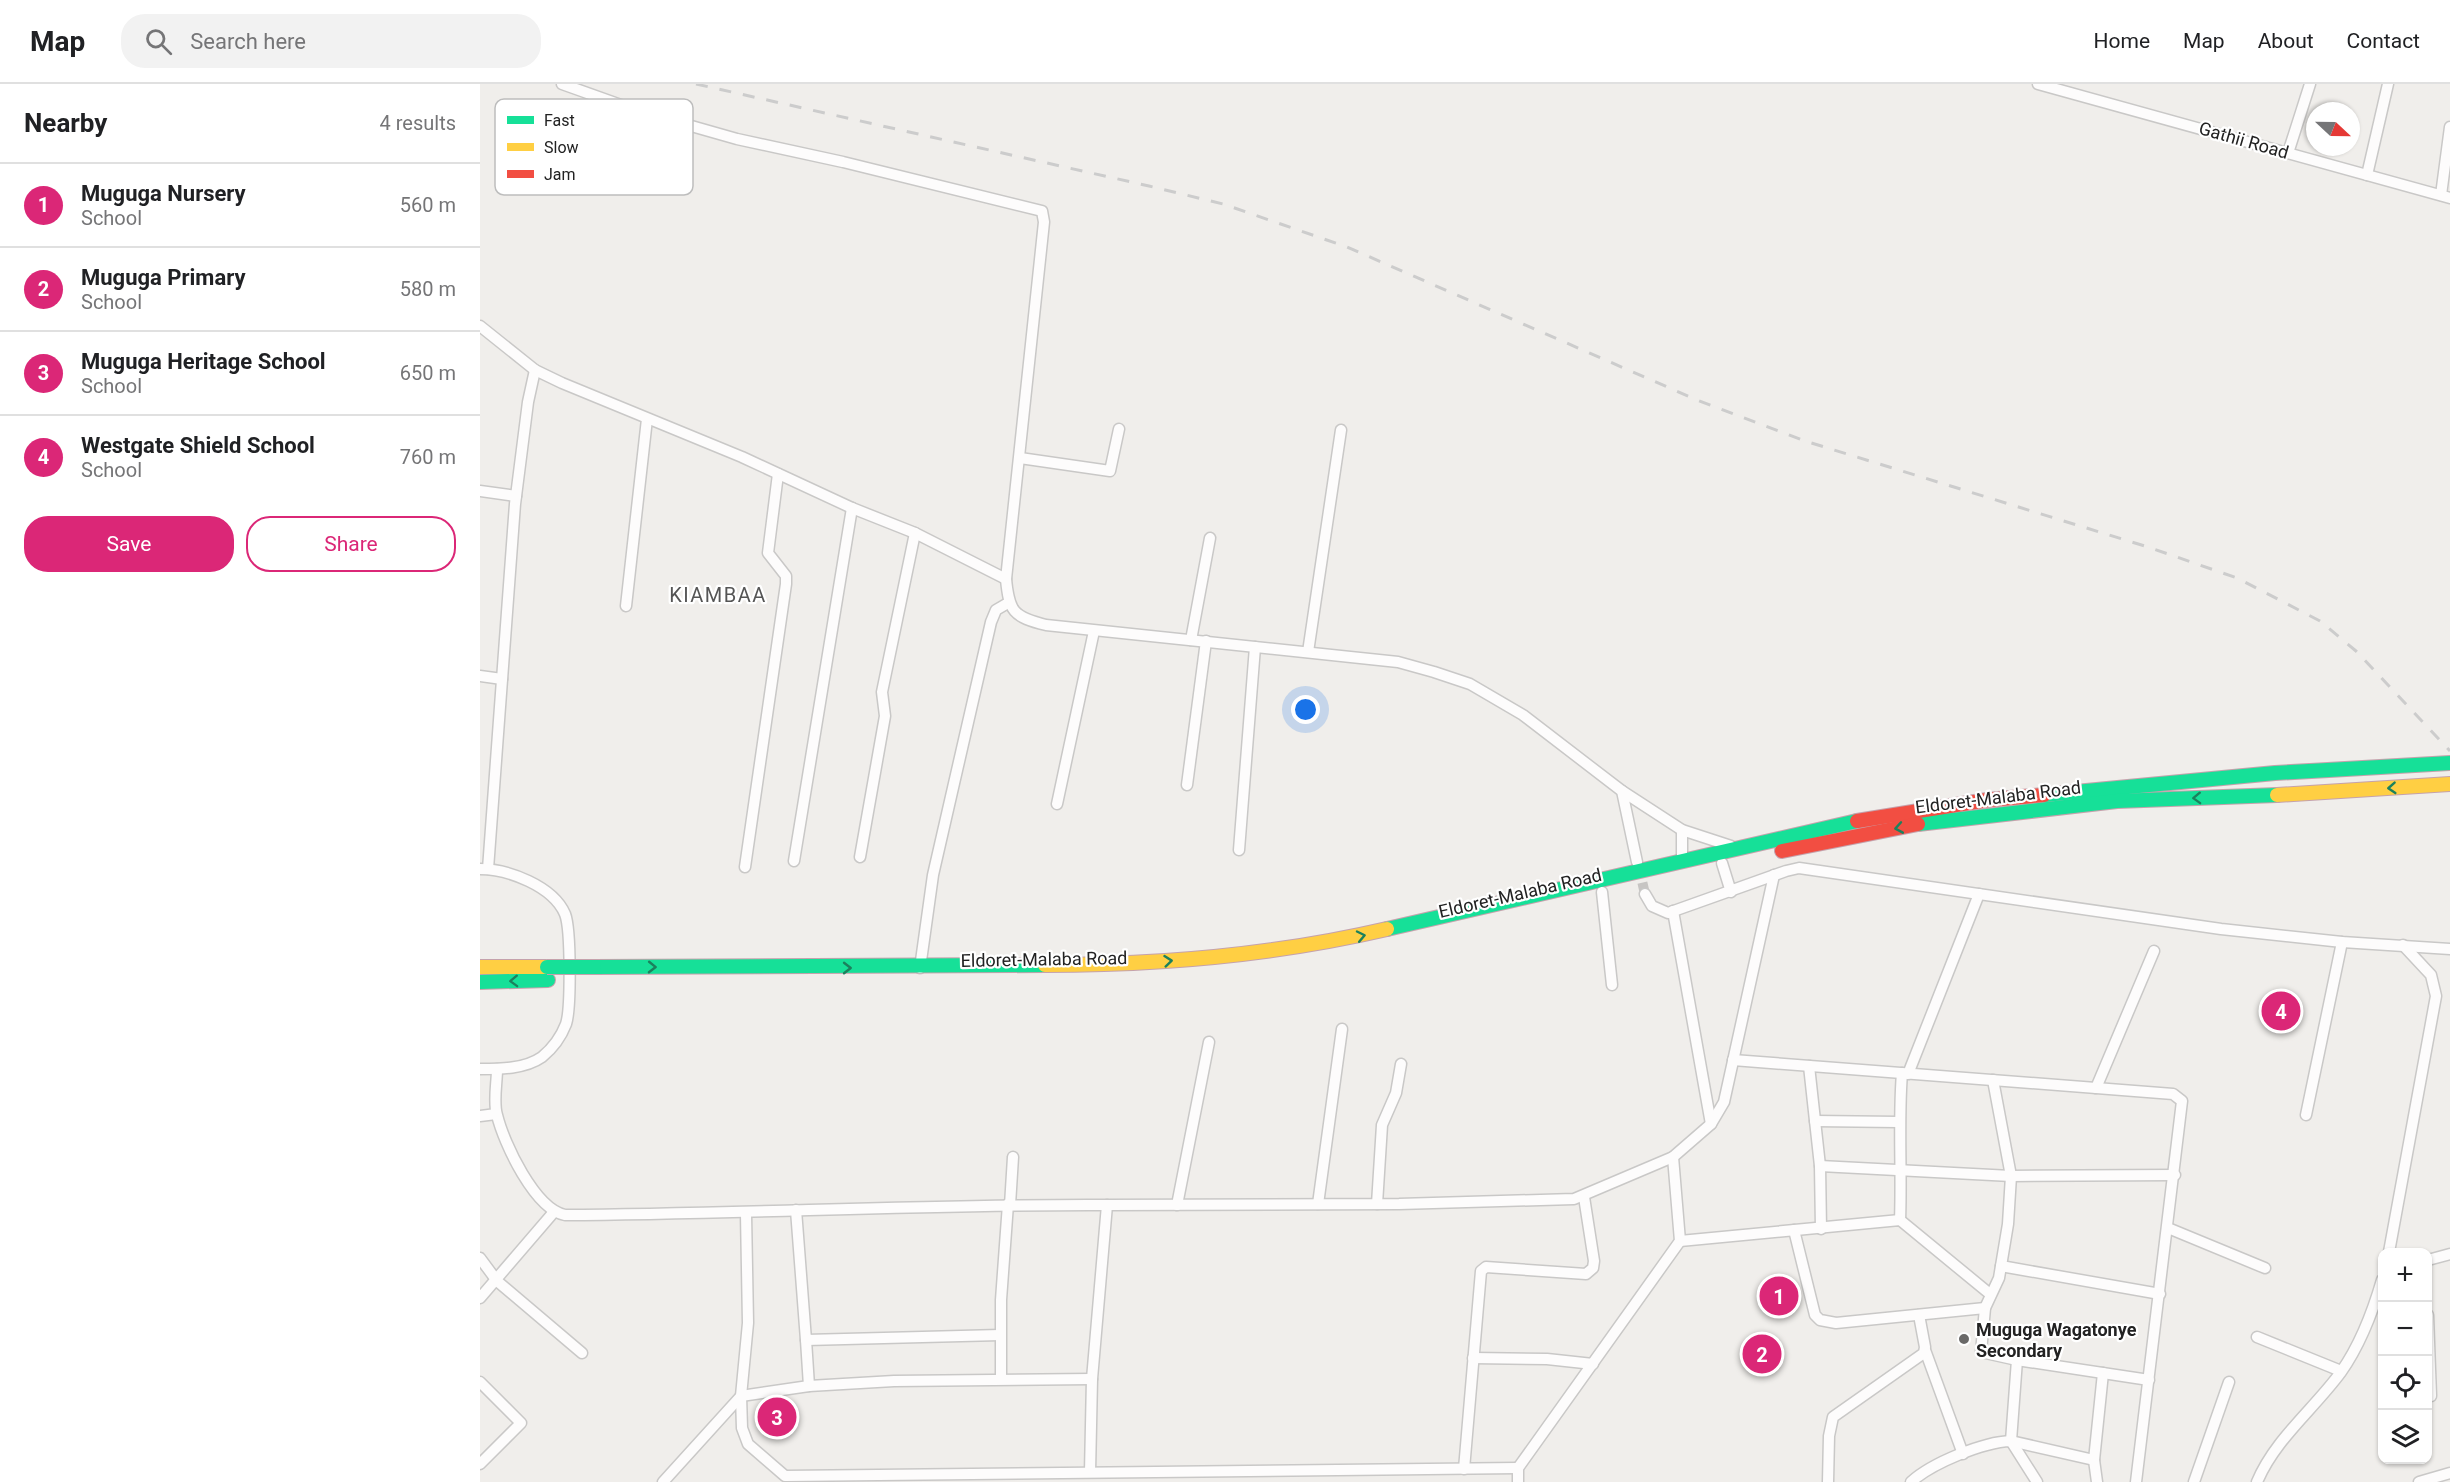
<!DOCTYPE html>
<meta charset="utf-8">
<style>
:root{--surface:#fff;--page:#f2f2f2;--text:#202124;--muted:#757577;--line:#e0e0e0;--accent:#db2777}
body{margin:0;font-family:Roboto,sans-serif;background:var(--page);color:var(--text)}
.controls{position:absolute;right:18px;bottom:18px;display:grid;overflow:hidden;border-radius:12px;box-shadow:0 2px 4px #0004}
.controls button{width:54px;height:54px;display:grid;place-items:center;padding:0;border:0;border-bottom:2px solid var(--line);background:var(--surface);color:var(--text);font:30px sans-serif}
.compass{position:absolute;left:1826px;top:18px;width:54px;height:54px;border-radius:50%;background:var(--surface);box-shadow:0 2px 4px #0004;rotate:112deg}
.you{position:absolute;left:826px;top:626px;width:21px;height:21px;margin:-15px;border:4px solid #fff;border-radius:50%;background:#1a73e8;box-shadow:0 0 0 9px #1a73e833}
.badge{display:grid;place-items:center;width:39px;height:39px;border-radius:50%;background:var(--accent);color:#fff;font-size:20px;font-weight:700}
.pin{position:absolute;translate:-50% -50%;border:3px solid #fff;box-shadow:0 2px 6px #0006}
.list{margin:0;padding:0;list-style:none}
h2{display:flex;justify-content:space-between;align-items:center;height:78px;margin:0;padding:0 24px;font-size:26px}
h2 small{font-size:20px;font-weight:400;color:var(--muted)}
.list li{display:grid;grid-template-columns:39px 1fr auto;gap:18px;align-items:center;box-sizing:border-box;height:84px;padding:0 24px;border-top:2px solid var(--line)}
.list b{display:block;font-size:22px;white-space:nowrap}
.list p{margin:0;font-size:20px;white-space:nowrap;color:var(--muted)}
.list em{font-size:20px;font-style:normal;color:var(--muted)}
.actions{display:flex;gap:12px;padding:18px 24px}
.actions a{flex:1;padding:14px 0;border:2px solid var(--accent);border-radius:24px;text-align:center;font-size:21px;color:var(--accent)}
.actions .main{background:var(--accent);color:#fff}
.icon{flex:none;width:33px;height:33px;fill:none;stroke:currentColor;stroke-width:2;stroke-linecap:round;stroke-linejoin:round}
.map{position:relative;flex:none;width:1970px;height:1398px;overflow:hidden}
header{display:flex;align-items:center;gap:36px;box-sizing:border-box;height:84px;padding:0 30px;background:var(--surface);border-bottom:2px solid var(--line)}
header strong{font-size:28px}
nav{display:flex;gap:33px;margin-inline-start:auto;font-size:21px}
.search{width:420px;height:54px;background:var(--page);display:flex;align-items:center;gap:15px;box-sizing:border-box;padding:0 21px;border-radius:24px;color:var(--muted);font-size:22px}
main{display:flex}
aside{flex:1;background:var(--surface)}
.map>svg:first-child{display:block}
</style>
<header>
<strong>Map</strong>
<div class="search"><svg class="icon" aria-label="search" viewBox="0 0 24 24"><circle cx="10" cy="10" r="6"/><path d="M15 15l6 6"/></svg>Search here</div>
<nav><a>Home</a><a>Map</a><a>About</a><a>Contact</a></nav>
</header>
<main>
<aside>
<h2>Nearby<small>4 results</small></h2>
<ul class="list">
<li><span class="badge">1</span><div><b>Muguga Nursery</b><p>School</p></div><em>560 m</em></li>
<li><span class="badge">2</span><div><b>Muguga Primary</b><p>School</p></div><em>580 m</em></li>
<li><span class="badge">3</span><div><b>Muguga Heritage School</b><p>School</p></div><em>650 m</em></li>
<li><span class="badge">4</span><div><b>Westgate Shield School</b><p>School</p></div><em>760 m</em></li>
</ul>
<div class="actions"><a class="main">Save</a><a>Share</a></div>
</aside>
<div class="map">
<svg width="1970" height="1398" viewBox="0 0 1970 1398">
<rect width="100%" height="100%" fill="#f0eeeb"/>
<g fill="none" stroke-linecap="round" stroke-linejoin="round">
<polyline stroke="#c7c5c3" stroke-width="10" stroke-dasharray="10 5" stroke-linecap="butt" points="1159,784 1165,810"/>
<g stroke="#c9c8c7" stroke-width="13">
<g id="street">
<path d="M82,0L155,26L257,55L363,78L562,127L564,138L526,495C529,527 533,533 566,541L918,578L954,588L990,600L1043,631L1142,707L1157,778"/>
<polyline points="1558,0 1970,114"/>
<polyline points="1808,69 1830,0"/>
<polyline points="1887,91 1908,0"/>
<polyline points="1961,111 1970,43"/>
<polyline points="0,242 55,286 82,299 262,373 372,424 435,449 526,495"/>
<polyline points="540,374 630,387 639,345"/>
<polyline points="0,407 36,412"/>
<polyline points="146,522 167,335"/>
<polyline points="711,556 730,454"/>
<polyline points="828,568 861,346"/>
<polyline points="0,592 22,595"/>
<polyline points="707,701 726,557"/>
<polyline points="1142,707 1202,746 1251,762"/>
<polyline points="577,720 614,547"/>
<polyline points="759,766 775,563"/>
<polyline points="380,773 405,632 402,608 435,449"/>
<polyline points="1202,776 1202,746"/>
<polyline points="314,777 372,424"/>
<polyline points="1242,779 1251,808"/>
<polyline points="265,783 306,500 306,492 288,469 298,390"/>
<path d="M0,785C28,785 73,802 85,830C91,845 91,925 86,940C81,953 73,964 62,973C45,985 20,985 0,985"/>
<polyline points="8,785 35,420 48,318 55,286"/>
<polyline points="1122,808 1132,901"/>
<polyline points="1165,810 1172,822 1188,829 1306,787 1319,784 1741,845 1862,858 1970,865"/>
<polyline points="1193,827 1231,1040"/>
<polyline points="440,884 453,791 511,538 516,526 528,519"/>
<polyline points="1253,976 1693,1010 1702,1017 1656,1398"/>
<polyline points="1329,982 1340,1082 1341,1145"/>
<path d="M17,985C17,999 13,1018 17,1031C24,1060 55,1125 85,1131C266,1130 446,1120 627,1121L612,1295L610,1388"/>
<polyline points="1428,990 1499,810"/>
<polyline points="1513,996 1531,1092 1528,1140 1519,1194 1505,1224 1501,1268 1537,1276 1669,1296"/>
<polyline points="1616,1004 1674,867"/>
<polyline points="1826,1031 1862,858"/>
<polyline points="0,1032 16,1030"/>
<polyline points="1335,1037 1418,1038"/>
<polyline points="1340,1082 1531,1092 1695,1091"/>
<polyline points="838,1120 862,945"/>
<polyline points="897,1120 902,1041 916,1009 921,980"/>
<polyline points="530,1121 533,1073"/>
<polyline points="627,1121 919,1120 1094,1115 1193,1073 1231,1040 1244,1018 1294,791"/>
<polyline points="697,1121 729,958"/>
<polyline points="316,1126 326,1256 520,1251"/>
<polyline points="266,1130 268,1239 261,1312 262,1344 268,1360 305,1392 1038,1384"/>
<path d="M1420,1136C1422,1087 1418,1038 1422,989"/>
<polyline points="1688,1144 1785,1184"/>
<polyline points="1314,1146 1335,1231 1340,1236 1356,1239 1505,1224"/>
<polyline points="1200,1157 1420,1136 1510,1210"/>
<polyline points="1909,1168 1956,912 1951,891 1923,861"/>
<polyline points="0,1174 17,1197 102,1269"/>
<polyline points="1948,1176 1970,1170"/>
<polyline points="1521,1182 1680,1210"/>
<polyline points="0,1214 73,1129"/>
<polyline points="1948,1231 1951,1312"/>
<polyline points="1777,1253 1861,1287"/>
<polyline points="326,1256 329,1302"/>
<polyline points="1445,1266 1483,1370"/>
<polyline points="993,1274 1067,1275 1113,1280"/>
<polyline points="1537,1276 1531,1357 1557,1398"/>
<polyline points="521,1295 521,1216 528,1120"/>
<polyline points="0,1298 41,1339 0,1380"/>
<polyline points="984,1385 1001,1187 1006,1183 1106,1190 1113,1184 1114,1177 1104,1113"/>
<polyline points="183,1398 261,1312 329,1302 414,1297 612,1295"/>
<polyline points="1038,1398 1038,1384 1200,1157 1193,1073"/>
<polyline points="1348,1398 1349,1352 1353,1333 1444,1269 1445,1263 1439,1231"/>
<path d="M1431,1398C1452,1379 1503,1358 1531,1357L1614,1376"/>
<polyline points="1617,1398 1614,1376 1623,1289"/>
<polyline points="1714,1398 1749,1298"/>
<path d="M1777,1398C1795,1355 1834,1325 1861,1288C1880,1261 1893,1227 1902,1196"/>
<polyline points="1939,1398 1970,1389"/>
</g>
</g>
<g stroke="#c5a2ac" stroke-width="16">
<g id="fast">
<polyline points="1564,711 1795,689 1970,679"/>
<polyline points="1438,740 1637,717 1797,711"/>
<polyline points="907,845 1377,737"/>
<polyline points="114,883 565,881"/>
<polyline points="0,898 68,896"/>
</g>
</g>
<g stroke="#c5a2ac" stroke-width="16">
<g id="slow">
<polyline points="1797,711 1970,700"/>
<path d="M565,881C679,881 795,871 907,845"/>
<polyline points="0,883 66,883"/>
</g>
</g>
<g stroke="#c5a2ac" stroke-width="16">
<g id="jam">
<polyline points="1377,737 1507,716 1564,711"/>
<polyline points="1302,767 1438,740"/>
</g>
</g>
<use href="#street" stroke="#fdfcfc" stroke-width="10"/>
<use href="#fast" stroke="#16e098" stroke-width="14"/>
<use href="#slow" stroke="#ffcf43" stroke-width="14"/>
<use href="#jam" stroke="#f24e42" stroke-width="14"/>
<polyline stroke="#ccc" stroke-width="3" stroke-dasharray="12 12" stroke-linecap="butt" points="216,0 669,102 743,120 867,163 1217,316 1325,357 1668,463 1757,494 1840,537 1876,567 1970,667"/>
<g stroke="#c5a2ac" stroke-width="16" stroke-linecap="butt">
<polyline id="fast-bridge" points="67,883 114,883"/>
</g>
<use href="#fast-bridge" stroke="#16e098" stroke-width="14"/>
</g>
<defs><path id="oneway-chevron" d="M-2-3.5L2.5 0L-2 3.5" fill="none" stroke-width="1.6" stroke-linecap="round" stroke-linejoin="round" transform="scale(1.5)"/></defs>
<g stroke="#1c815d">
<use href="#oneway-chevron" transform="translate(1912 704) rotate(176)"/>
<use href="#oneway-chevron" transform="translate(1717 714) rotate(178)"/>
<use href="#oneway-chevron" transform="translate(1419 744) rotate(170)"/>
<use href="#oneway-chevron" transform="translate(881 852) rotate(-12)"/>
<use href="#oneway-chevron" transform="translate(688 877) rotate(-6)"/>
<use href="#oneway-chevron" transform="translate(172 883) rotate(1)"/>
<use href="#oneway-chevron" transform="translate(367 884)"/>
<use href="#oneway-chevron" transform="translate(34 897) rotate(178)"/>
</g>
<circle fill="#6a6968" stroke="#fff" stroke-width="2" cx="1484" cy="1255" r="6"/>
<g text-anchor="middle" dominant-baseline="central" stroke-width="4.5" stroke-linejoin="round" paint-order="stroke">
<g font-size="18" fill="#222" stroke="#fff">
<text transform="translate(1764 56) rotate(16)">Gathii Road</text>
<text transform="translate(1518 713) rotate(-7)">Eldoret-Malaba Road</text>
<text transform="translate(1040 809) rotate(-13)">Eldoret-Malaba Road</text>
<text transform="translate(564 875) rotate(-1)">Eldoret-Malaba Road</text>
</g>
<g font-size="18" font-weight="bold" fill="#222" stroke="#fff" text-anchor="start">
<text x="1496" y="1245">Muguga Wagatonye<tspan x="1496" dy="21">Secondary</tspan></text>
</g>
<g font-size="20" letter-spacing="1.5" fill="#555" stroke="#fff">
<text x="238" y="511">KIAMBAA</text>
</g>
</g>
<rect x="15" y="15" width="198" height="96" rx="9" fill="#fff" stroke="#bdbdbd" stroke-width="1.5"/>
<rect x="27" y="32" width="27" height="8" fill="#16e098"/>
<rect x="27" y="59" width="27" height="8" fill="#ffcf43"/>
<rect x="27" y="86" width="27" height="8" fill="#f24e42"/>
<g font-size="16" fill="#222">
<text x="64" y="42">Fast</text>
<text x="64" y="69">Slow</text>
<text x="64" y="96">Jam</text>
</g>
</svg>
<div class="controls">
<button>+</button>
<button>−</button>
<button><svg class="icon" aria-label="locate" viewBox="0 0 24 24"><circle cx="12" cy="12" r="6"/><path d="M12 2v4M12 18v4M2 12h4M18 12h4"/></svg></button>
<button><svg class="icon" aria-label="layers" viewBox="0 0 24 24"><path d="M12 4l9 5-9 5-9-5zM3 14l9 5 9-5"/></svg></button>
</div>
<svg class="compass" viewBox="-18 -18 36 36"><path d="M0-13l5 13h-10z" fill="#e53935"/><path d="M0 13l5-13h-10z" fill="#757577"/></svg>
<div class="you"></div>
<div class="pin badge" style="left:1299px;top:1212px">1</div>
<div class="pin badge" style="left:1282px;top:1270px">2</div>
<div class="pin badge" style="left:297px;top:1333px">3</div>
<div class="pin badge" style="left:1801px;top:927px">4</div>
</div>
</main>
